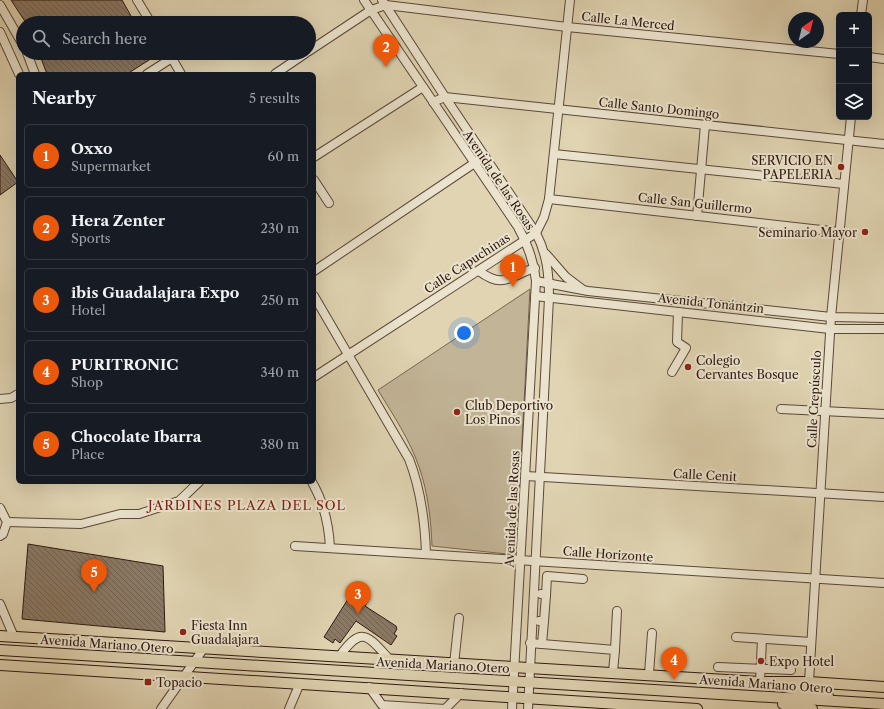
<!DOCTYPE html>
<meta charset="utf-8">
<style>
:root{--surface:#171b24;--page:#20242c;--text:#f1f3f6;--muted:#9ea1a6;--line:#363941;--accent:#ea580c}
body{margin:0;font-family:"Libre Caslon Text",serif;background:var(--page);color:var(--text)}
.controls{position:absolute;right:12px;top:12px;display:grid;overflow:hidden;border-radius:6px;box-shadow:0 4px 16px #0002}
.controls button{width:36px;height:36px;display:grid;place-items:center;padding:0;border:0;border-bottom:1px solid var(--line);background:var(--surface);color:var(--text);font:20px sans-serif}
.compass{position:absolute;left:788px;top:12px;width:36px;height:36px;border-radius:50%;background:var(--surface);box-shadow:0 4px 16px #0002;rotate:35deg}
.you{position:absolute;left:464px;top:333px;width:14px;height:14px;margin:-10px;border:3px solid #fff;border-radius:50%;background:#1a73e8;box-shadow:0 0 0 6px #1a73e833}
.badge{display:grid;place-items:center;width:26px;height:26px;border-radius:50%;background:var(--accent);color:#fff;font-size:13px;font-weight:700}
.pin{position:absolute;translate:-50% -33px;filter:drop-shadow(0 1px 2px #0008)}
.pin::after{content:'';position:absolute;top:21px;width:14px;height:12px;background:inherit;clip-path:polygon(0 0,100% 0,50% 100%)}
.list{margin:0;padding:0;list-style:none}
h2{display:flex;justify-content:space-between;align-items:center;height:52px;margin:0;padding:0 16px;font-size:17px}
h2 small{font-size:13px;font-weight:400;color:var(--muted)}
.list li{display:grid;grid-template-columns:26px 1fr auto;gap:12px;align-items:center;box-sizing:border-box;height:64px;margin:0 8px 8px;padding:0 8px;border:1px solid var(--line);border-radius:6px}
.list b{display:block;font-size:15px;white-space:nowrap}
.list p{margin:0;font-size:13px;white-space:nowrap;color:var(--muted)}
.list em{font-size:13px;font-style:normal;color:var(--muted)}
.icon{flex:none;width:22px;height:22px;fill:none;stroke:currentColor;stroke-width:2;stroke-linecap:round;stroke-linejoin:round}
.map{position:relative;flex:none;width:884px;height:709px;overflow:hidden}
.search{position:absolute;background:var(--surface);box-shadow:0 4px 16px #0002;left:16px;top:16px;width:300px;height:44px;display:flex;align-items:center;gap:10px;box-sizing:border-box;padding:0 14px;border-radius:22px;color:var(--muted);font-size:15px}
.panel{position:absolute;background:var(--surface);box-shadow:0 4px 16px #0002;left:16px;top:72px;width:300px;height:412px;border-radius:6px}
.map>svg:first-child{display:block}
</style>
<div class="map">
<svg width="884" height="709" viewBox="0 0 884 709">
<defs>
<pattern id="building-back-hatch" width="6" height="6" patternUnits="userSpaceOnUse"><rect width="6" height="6" fill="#8b7a65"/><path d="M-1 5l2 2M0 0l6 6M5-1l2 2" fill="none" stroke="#726352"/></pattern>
</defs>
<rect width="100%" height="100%" fill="#e0d4b2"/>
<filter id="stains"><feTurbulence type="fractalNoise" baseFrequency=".005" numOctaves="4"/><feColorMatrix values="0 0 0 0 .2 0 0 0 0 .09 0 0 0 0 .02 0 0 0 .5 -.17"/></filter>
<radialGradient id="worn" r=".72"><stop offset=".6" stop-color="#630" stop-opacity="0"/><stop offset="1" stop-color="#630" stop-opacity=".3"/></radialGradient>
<path fill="#c2b497" stroke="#786654" d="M530,289L516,555L432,546C431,520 428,492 419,467C410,440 393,415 378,390Z"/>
<g fill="url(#building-back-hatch)" stroke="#2e1911">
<polygon points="11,0 122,0 135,23 26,23"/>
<polygon points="39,53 160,53 127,74 47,74"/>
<polygon points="0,155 18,182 0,195"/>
<polygon points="28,544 163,566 165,632 22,619"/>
<polygon points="355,588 370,598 365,606 396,626 397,629 394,634 397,636 391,645 356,621 340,643 335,639 333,643 324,637"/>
</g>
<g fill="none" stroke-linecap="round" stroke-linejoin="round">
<g stroke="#5a4839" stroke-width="10">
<g id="minor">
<polyline points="137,0 151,23"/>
<path d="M364,0L518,227C528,245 534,261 536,281L512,709"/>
<path d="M382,0L445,97L536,233C547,254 549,274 549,298L528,709"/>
<polyline points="0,5 23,45"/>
<polyline points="861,15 863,0"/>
<polyline points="0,32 19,74"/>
<polyline points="309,51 371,10 386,5 567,27 839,54"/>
<polyline points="27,53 35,74"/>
<polyline points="169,53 181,74"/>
<polyline points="869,57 884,59"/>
<polyline points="147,74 172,58"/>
<polyline points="275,74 306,53"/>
<polyline points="433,102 445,97 884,144"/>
<polyline points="554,154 844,184"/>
<polyline points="314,157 423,87"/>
<polyline points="314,180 329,203"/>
<polyline points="549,199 839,232"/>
<polyline points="697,216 705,125"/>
<polyline points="546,254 566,277 582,289"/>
<polyline points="314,271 485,156"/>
<path d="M479,271C504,290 511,275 535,268"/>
<polyline points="536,281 588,291 831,317 884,318"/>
<path d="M314,296L409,459C421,490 425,521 426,554"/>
<polyline points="535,296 830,329 884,329"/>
<polyline points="672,372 686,348 677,342 678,312"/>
<polyline points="314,377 536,233 544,217 549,199 570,0"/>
<polyline points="0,399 11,398 18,394"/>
<polyline points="781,409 884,414"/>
<polyline points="526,476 884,497"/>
<path d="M312,482C324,503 329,525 330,548"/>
<polyline points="0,508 7,522 3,534 0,536"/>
<polyline points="7,522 81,524 120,514 139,514 179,501 199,482"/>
<polyline points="295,546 884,583"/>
<polyline points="541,594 546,595 544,621"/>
<polyline points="546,595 547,576 583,579"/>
<polyline points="0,604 14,637"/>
<polyline points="539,621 544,621 542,644"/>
<polyline points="736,637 811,642"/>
<polyline points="530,643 615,650 613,672"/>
<polyline points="615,650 617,611"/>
<path d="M339,657C362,625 367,635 390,660"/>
<polyline points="454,664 459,618"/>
<polyline points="718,667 791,670"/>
<polyline points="649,674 652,633"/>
<polyline points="760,682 762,639"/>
<polyline points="809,682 831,317 851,117"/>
<polyline points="369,687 382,705 445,709 461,693"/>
<polyline points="161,709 204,648"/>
<polyline points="289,709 300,683"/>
</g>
</g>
<g stroke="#2e1911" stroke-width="12">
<g id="major">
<polyline points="0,636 760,682 809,682 884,687"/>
<polyline points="0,650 884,704"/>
<polyline points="0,665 697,709"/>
<polyline points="785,687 828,696"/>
<polyline points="783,704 812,709"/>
</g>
</g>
<use href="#minor" stroke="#ebe3cd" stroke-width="8"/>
<use href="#major" stroke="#e0d4b2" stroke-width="10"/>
</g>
<g fill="#8f2418" stroke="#ebe3cd" stroke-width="1.5">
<circle cx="841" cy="167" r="4"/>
<circle cx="865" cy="232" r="4"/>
<circle cx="688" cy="367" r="4"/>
<circle cx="457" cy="412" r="4"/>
<circle cx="183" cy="632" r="4"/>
<circle cx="761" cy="661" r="4"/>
<rect x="144" y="678" width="8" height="8" rx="2"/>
</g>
<g text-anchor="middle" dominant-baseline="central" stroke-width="4" stroke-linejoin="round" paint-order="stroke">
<g font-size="12" fill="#2e1911" stroke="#ebe3cd">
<text transform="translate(628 21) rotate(6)">Calle La Merced</text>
<text transform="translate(659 108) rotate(6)">Calle Santo Domingo</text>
<text transform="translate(499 180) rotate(56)">Avenida de las Rosas</text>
<text transform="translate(695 203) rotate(6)">Calle San Guillermo</text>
<text transform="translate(467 263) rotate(-33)">Calle Capuchinas</text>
<text transform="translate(711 303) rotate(6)">Avenida Tonántzin</text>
<text transform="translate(814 399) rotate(-87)">Calle Crepúsculo</text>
<text transform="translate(705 475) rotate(3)">Calle Cenit</text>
<text transform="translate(512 509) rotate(-87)">Avenida de las Rosas</text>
<text transform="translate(608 554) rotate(4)">Calle Horizonte</text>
<text transform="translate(107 644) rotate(4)">Avenida Mariano Otero</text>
<text transform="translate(443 665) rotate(3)">Avenida Mariano Otero</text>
<text transform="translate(766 684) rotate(4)">Avenida Mariano Otero</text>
</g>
<g font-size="12" fill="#2e1911" stroke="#ebe3cd" text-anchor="start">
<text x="833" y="160" text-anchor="end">SERVICIO EN<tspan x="833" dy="14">PAPELERIA</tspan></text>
<text x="857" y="232" text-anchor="end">Seminario Mayor</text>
<text x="696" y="360">Colegio<tspan x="696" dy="14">Cervantes Bosque</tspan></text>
<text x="465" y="405">Club Deportivo<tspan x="465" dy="14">Los Pinos</tspan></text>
<text x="191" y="625">Fiesta Inn<tspan x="191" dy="14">Guadalajara</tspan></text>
<text x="769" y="661">Expo Hotel</text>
<text x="156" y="682">Topacio</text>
</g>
<g font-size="13" letter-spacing="1" fill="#7a1f14" stroke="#ebe3cd">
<text x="247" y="505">JARDINES PLAZA DEL SOL</text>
</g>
</g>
<rect width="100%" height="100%" filter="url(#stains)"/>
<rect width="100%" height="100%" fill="url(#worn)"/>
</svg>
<div class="controls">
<button>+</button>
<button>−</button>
<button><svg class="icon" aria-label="layers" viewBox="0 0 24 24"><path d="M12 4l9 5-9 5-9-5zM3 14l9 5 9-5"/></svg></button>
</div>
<svg class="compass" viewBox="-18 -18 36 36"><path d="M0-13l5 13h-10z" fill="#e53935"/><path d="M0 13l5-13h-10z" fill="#9ea1a6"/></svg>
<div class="you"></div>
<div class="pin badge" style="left:513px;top:287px">1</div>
<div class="pin badge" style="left:386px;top:67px">2</div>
<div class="pin badge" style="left:358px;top:614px">3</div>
<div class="pin badge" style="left:674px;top:680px">4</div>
<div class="pin badge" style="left:94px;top:592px">5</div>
<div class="search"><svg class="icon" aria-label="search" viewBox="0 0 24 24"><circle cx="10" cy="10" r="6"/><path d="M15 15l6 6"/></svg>Search here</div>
<section class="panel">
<h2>Nearby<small>5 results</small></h2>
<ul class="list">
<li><span class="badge">1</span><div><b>Oxxo</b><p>Supermarket</p></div><em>60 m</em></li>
<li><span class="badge">2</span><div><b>Hera Zenter</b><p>Sports</p></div><em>230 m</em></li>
<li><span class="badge">3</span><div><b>ibis Guadalajara Expo</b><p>Hotel</p></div><em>250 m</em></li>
<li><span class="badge">4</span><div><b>PURITRONIC</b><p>Shop</p></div><em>340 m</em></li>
<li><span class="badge">5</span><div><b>Chocolate Ibarra</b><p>Place</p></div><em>380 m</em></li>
</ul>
</section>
</div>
